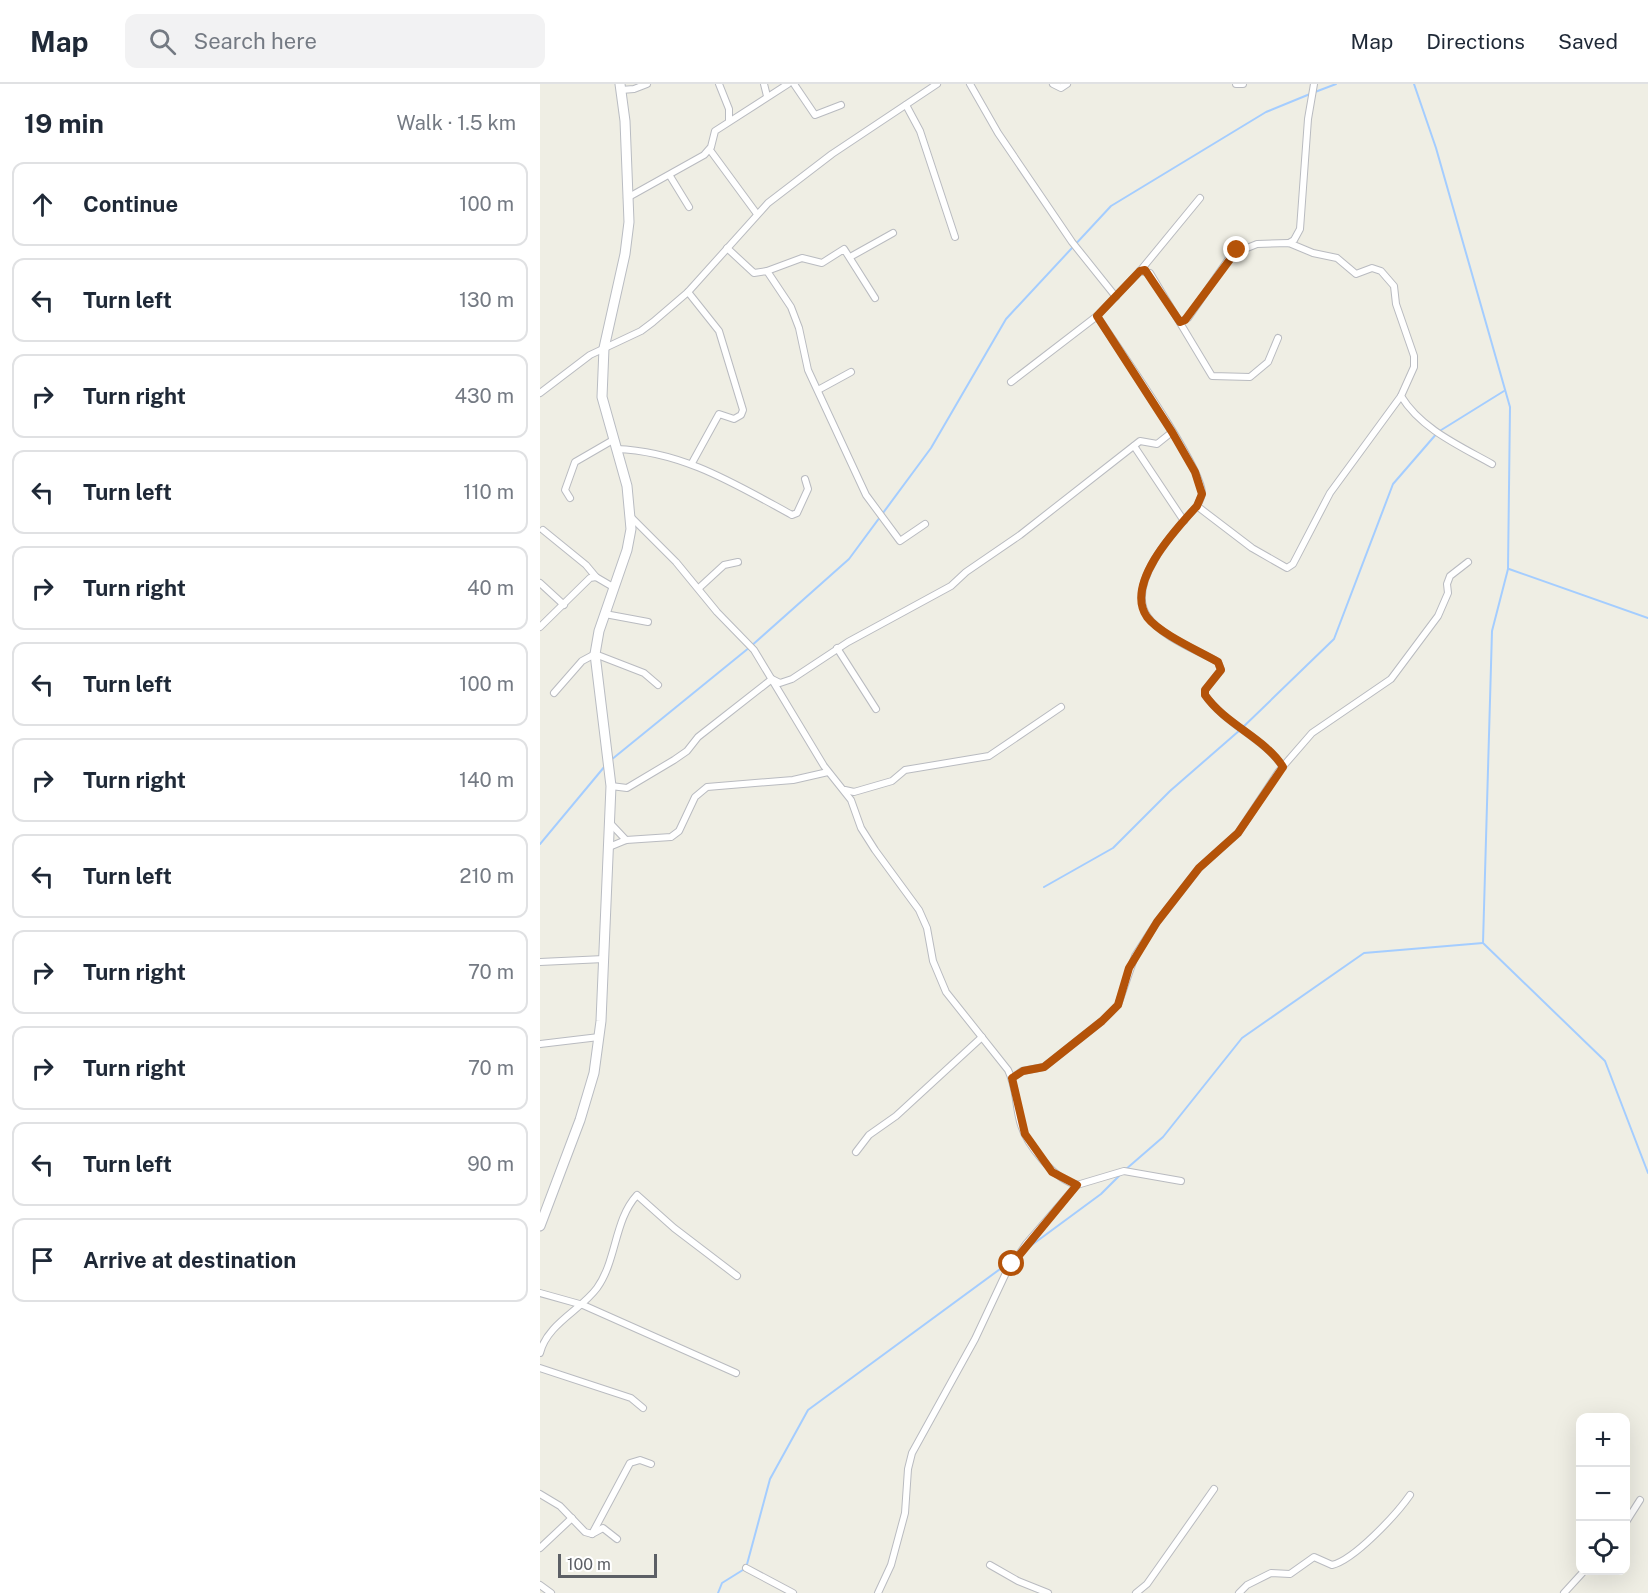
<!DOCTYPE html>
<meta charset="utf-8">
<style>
:root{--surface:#fff;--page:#f2f2f3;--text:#1f2937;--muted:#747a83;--line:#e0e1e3}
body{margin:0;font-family:"Public Sans",sans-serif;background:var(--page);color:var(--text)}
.controls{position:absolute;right:18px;bottom:18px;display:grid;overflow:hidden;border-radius:12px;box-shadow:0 6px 24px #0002}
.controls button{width:54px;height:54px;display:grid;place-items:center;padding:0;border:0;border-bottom:2px solid var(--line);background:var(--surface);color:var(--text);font:30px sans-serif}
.scale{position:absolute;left:18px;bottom:15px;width:99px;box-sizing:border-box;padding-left:6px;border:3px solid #5c5f65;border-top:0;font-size:16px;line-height:21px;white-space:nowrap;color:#5c5f65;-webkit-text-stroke:4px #fff;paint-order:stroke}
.stop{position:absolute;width:18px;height:18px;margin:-14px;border:4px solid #b45309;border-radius:50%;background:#fff}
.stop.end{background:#b45309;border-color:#fff;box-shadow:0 2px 6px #0008}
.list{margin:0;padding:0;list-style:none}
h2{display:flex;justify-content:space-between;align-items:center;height:78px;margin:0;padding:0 24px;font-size:26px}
h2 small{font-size:20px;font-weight:400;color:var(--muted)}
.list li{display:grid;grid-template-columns:39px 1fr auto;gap:18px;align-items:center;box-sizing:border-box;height:84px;margin:0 12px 12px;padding:0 12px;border:2px solid var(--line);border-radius:12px}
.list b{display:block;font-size:22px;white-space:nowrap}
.list em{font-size:20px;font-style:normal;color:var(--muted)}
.icon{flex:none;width:33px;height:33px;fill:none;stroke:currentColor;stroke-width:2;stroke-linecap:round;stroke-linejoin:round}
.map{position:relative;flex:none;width:1108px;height:1509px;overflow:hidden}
header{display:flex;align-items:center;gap:36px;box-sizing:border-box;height:84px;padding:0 30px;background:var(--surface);border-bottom:2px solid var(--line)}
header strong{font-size:28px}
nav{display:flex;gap:33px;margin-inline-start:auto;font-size:21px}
.search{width:420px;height:54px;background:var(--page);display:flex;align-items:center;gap:15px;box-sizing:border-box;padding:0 21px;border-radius:12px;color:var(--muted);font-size:22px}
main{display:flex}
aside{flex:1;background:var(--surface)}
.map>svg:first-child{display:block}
</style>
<header>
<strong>Map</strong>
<div class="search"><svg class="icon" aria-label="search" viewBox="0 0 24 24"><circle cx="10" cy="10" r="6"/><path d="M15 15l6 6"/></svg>Search here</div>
<nav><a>Map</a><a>Directions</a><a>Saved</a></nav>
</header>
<main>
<aside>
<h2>19 min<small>Walk · 1.5 km</small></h2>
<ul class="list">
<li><svg class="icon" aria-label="ahead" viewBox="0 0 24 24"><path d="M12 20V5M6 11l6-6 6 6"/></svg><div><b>Continue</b></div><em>100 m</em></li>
<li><svg class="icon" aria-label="left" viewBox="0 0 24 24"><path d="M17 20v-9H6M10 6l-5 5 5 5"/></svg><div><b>Turn left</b></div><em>130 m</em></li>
<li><svg class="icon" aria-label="right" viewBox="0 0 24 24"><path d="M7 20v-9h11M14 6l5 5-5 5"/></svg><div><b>Turn right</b></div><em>430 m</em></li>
<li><svg class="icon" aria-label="left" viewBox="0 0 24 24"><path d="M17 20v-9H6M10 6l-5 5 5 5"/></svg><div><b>Turn left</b></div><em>110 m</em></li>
<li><svg class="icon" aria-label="right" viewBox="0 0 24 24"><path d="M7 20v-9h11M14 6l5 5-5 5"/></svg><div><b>Turn right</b></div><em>40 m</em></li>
<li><svg class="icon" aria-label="left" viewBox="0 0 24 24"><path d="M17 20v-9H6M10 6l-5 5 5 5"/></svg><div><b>Turn left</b></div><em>100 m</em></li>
<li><svg class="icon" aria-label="right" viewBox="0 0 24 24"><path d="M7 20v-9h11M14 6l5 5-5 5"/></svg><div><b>Turn right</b></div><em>140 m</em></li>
<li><svg class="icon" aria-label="left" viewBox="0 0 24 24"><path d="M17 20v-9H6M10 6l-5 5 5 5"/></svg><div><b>Turn left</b></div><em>210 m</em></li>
<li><svg class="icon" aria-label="right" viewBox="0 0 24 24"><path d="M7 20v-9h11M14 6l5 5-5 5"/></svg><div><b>Turn right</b></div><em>70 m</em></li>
<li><svg class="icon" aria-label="right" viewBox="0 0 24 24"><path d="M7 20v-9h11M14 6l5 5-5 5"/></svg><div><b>Turn right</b></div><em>70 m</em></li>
<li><svg class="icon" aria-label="left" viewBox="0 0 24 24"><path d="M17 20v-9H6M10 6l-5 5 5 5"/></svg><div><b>Turn left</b></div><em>90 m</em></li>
<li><svg class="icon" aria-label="arrive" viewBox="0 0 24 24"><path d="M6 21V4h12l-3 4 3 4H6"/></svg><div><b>Arrive at destination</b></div></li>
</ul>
</aside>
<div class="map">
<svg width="1108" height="1509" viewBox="0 0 1108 1509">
<rect width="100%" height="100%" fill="#efeee4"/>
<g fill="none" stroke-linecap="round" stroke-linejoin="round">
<g stroke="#a4cdff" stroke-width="2">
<polyline points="874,0 896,64 970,323 968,485 952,547 943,859 1065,977 1108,1089"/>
<polyline points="775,8 796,0"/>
<polyline points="969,485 1108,534"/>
<polyline points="71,676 210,563 309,475 391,364 466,235 571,122 726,28 770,10"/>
<polyline points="0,760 65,682"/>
<polyline points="504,803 573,764 630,707 700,646 794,555 853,400 898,348 964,307"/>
<polyline points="585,1086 623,1053 702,954 824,869 943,859"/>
<polyline points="485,1166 561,1110 581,1090"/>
<polyline points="178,1509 182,1499 206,1484 230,1395 268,1326 471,1177"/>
</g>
<g stroke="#b9bbc0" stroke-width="8">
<g id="minor">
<polyline points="179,0 189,25 189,36"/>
<polyline points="224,0 227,12"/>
<polyline points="254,0 275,31 301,21"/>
<polyline points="430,0 458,49 532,158 576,213"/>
<polyline points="513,0 521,4 527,0"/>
<polyline points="696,0 703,0"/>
<polyline points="81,6 94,5 107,0"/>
<polyline points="366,21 380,47 415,153"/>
<polyline points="170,66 217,130"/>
<polyline points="130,92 149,123"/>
<polyline points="87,114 164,71 171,63 175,47 248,0"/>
<polyline points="749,159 754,156 760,145 768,35 774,0"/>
<polyline points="187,164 214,189 227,187 251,223 259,244 268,286 326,411 360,457 385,440"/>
<polyline points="310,173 353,149"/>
<polyline points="227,187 262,174 282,179 304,165 335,214"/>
<polyline points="600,187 610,189 672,292 710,293 728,278 738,254"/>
<polyline points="148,208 179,247 203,326 201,331 194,335 179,330 152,379"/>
<path d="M557,232C576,261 662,382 662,409C662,413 659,418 657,422C636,445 584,500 608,533C622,553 657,566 678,578L681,586L665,606V611C686,641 724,654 743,683"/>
<path d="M640,238L648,234L692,170L717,160L749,159L773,169L797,174L816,190L832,184L841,187L854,202L856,220L874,272V283L861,312C881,345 920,362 952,380"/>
<polyline points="471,298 557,232 600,187 660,114"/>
<polyline points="278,306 311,288"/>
<polyline points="0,309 50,271 101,247 113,238 148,208 228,119 292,70 397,0"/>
<polyline points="594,362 644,437"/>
<path d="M76,365C142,367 195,400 252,431L257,429L268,405L265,395"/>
<polyline points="30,414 25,406 35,378 73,356"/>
<polyline points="657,422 712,464 747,484 753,480 790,409 861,312"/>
<path d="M91,433L136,478L177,528L214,566L284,682L311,716L321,744L335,766L379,826L387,844L393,877L406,908L468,986C477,1004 475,1022 481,1041C487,1061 515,1096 537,1101L584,1087L641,1097"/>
<polyline points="3,446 46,481 56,493"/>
<polyline points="0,499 24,521"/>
<polyline points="159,504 184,481 198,478"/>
<polyline points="65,530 108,538"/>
<polyline points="0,543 50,494 56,493 73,503"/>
<polyline points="297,564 336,625"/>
<polyline points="14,609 42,577 55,570 104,589 118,601"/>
<polyline points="71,702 87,704 134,676 147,667 158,653 232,595 240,599 252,595 308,558 411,502 426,488 480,451 600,357 617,360 632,348"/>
<polyline points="305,706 314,708 352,697 365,686 449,672 521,623"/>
<polyline points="70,739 86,756"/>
<polyline points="69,763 86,756 131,753 139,747 155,713 167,703 253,696 288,688"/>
<polyline points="0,878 64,875"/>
<polyline points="0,960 59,953"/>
<polyline points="472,994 482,987 504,983 562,937 578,921 595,872 617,838 659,784 698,749 739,687 772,649 851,595 898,532 908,509 907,500 910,492 928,478"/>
<polyline points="316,1068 329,1051 356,1032 442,953"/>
<polyline points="0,1209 43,1221 196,1289"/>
<path d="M0,1269C7,1240 41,1226 57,1204C77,1176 74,1136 97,1111L134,1144L197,1192"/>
<polyline points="0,1284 91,1314 103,1324"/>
<polyline points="0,1410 20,1422 45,1448 52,1450 63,1444 77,1455"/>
<polyline points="1086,1438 1100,1416"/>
<polyline points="52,1450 90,1379 100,1376 111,1380"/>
<polyline points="0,1464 32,1434"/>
<polyline points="450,1481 478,1497 508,1509"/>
<polyline points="206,1484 253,1509"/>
<polyline points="0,1501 11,1509"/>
<polyline points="338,1509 351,1481 365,1429 368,1385 372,1369 435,1255 465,1191 486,1160 537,1101"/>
<polyline points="596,1509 607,1500 674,1405"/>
<path d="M699,1509L707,1501L731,1489L750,1490L774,1473L792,1481C814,1476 856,1431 870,1411"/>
<polyline points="1024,1509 1045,1486"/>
</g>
</g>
<g stroke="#b9bcc2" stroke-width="11">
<polyline id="secondary" points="0,1142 40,1036 54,989 61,937 71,702 55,570 59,547 87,466 91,445 87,402 62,313 64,264 85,170 89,138 85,37 80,0"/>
</g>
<use href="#minor" stroke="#fff" stroke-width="6"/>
<use href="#secondary" stroke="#fff" stroke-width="9"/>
</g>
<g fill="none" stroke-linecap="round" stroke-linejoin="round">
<path stroke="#b45309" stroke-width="8" d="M472,1180L537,1101L512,1088L485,1050L472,994L483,987L504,983L562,937L578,921L589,884L617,838L659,784L698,749L743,683C725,654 686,641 665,611V606L681,586L678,578C659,567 620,550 607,533C584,500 636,445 657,422L662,410L655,388L632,348L557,232L600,187L605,186L640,238L645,236L697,166"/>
</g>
</svg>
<div class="controls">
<button>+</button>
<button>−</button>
<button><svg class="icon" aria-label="locate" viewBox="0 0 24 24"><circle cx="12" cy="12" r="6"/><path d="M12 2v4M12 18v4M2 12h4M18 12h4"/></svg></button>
</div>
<div class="scale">100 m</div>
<div class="stop" style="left:472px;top:1180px"></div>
<div class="stop end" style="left:697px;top:166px"></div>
</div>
</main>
